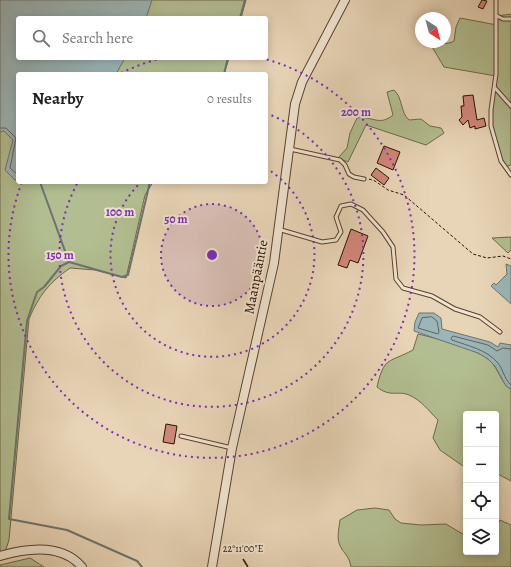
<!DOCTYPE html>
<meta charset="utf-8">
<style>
:root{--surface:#fff;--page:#f6f6f6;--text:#222;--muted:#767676;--line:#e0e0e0}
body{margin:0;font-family:Alegreya,serif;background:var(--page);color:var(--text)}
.controls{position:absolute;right:12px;bottom:12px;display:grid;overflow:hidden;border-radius:4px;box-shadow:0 2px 10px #0003}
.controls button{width:36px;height:36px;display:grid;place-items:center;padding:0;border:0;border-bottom:1px solid var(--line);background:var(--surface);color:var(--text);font:20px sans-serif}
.compass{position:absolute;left:415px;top:12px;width:36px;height:36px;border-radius:50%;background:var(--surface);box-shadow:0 2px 10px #0003;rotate:144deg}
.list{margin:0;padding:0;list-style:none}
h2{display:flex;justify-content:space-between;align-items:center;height:52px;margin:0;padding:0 16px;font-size:17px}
h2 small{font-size:13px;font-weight:400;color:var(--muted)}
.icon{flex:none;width:22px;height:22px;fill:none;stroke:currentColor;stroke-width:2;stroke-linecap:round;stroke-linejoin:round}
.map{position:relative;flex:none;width:511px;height:567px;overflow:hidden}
.search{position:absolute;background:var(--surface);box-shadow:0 2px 10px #0003;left:16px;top:16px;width:252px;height:44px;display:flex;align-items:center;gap:10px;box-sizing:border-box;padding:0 14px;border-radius:4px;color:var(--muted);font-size:15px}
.panel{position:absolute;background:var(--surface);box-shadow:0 2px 10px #0003;left:16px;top:72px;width:252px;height:112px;border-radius:4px}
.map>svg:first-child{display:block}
</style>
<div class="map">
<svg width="511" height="567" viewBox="0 0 511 567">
<rect width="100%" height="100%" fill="#e8d5b7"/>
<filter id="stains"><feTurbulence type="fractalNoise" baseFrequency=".005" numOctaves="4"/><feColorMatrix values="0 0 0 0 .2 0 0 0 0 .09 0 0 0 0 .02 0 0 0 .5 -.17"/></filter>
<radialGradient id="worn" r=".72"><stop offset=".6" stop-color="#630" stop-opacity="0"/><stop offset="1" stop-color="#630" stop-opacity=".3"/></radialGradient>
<g fill="#b2be91" stroke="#6d6848">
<polygon points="91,0 246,0 241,18 79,18"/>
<path d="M511,14V165L505,167C487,139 492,107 496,76L444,67L431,45C439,41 446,46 454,41L456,27L460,18L497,25V16Z"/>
<path d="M37,58H229L224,74H18V182H153L145,195L126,278L95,270L70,268C49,283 39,295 29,319L9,540L4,555L0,556V89Z"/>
<path d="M394,90C403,98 400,112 409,120L421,119L430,126L441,128L444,133L426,145L366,125L348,162L338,158L347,148L350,133L357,118C371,115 379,127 393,115L387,92Z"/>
<polygon points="511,237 511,250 508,253 492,238"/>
<path d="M418,334C435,338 477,349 489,360C499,368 500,383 511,389V481L496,473V414H466V466H463L440,450L433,438L438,420C429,411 421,400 409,395C397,390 391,398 377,387C384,356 389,363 413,350Z"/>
<path d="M375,508L389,510L395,519L401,523L421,525L446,524L466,536V552H496V528L500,520L511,525V567H351C349,554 342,553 339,543C337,536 339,528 340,520L357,510Z"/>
<polygon points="30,558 44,567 0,567 0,565"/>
</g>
<g fill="#9bb6b8" stroke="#6d746e">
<polygon points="0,0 152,0 146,18 18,18 18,58 125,58 116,74 18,74 18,179 15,180 5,170 13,140 4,131 0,132"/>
<polygon points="506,264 511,266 511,304 491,286 494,283 496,285 507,274"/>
<polygon points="419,313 434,313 441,318 442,329 490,342 498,347 500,343 511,345 511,389 506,386 495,366 488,359 478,353 414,331 415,322"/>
</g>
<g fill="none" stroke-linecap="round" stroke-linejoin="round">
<g stroke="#62645c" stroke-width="1">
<polyline points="0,128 6,128 16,138 10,168 18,175"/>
<polygon points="432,317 437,321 439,332 438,334 418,328 422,318"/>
<path d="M511,349L503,348L497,351L488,345L453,336L451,338L452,340C468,346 486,349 498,363C503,369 504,379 511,385"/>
</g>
<g stroke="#6d746e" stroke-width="2">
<polyline points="240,18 245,0"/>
<polyline points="224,74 228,58"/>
<polyline points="40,182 69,262"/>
<polyline points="142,567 137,561 67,530 9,519 27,321 37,292 44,287 61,266 69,262 122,277 128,275 150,182"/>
</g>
</g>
<g fill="#d3877b" stroke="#281100">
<polygon points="482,0 487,1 483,9 478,7"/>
<polygon points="473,95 477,120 484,118 486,126 475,129 475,126 470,128 468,120 463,125 459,120 462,117 461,106 464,106 463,96"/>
<polygon points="384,146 400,152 393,170 377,163"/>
<polygon points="376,168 389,178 384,185 371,175"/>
<polygon points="351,229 368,236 358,263 350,260 347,268 338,265"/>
<polygon points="166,424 177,426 174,444 163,442"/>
</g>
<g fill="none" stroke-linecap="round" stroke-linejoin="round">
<g stroke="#58422e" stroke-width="5">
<g id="service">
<polyline points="496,0 496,74 491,110 491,126 501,161 511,175"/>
<polyline points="497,16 503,19 511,19"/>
<polyline points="495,88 511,106"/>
<polyline points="290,149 340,160 345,165 349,174 354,177 364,179"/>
<polyline points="278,229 322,242 336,240 341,232 336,217 341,206 351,204 363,210 383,232 393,247 396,279 403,288 432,296 455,309 480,317 500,332"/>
<polyline points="181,436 232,448"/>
</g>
</g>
<g stroke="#58422e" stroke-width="10">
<g id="tertiary">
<path d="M0,556C27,548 62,543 82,567"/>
<polyline points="212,567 232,448 274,263 295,104 302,82 345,0"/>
</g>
</g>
<polyline stroke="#281100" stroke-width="1" stroke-dasharray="3 2" stroke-linecap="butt" points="369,179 375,181 388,190 404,195 473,254 487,258 503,256 511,259"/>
<use href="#service" stroke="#f0e4d0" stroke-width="3"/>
<use href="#tertiary" stroke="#f0e4d0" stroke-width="8"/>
</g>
<path fill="none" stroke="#281100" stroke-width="1.5" d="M243,559L248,567"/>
<circle cx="212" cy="255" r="51" fill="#7b2cbf" fill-opacity=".12"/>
<g fill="none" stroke="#7b2cbf" stroke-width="2" stroke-dasharray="2 4">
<circle cx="212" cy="255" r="51"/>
<path d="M266 168A102 102 0 1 1 141 182"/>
<path d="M266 113A152 152 0 1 1 78 182"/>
<path d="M121 73A203 203 0 0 1 163 58M261 58A203 203 0 1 1 22 182"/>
</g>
<g text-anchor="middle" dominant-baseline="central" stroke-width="4" stroke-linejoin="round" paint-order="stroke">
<g font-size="14" fill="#281100" stroke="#f0e4d0">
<text transform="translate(256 277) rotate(-79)">Maanpääntie</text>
</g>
</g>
<g font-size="10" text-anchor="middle" fill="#281100" stroke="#f0e4d0" stroke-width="4" stroke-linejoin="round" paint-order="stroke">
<text x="243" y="552">22°11'00"E</text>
</g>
<circle cx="212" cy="255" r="6" fill="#7b2cbf" stroke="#f0e4d0" stroke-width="2"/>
<g font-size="12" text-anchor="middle" font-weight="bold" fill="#7b2cbf" stroke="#f0e4d0" stroke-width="4" stroke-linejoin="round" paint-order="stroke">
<text x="356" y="116">200 m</text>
<text x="120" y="216">100 m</text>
<text x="176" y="223">50 m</text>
<text x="60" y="259">150 m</text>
</g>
<rect width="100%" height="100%" filter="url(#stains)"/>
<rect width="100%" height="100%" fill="url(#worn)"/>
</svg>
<div class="controls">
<button>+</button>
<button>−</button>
<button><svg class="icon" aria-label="locate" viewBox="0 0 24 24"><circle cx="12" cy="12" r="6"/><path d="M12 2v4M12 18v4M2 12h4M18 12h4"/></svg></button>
<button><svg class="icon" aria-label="layers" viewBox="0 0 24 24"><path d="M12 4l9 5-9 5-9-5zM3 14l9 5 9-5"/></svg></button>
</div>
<svg class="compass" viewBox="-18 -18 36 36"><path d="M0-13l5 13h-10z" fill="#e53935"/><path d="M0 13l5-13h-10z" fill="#767676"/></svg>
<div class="search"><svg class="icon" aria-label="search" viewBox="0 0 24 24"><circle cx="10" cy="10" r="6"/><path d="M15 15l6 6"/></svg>Search here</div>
<section class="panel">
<h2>Nearby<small>0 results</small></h2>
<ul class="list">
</ul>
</section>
</div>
